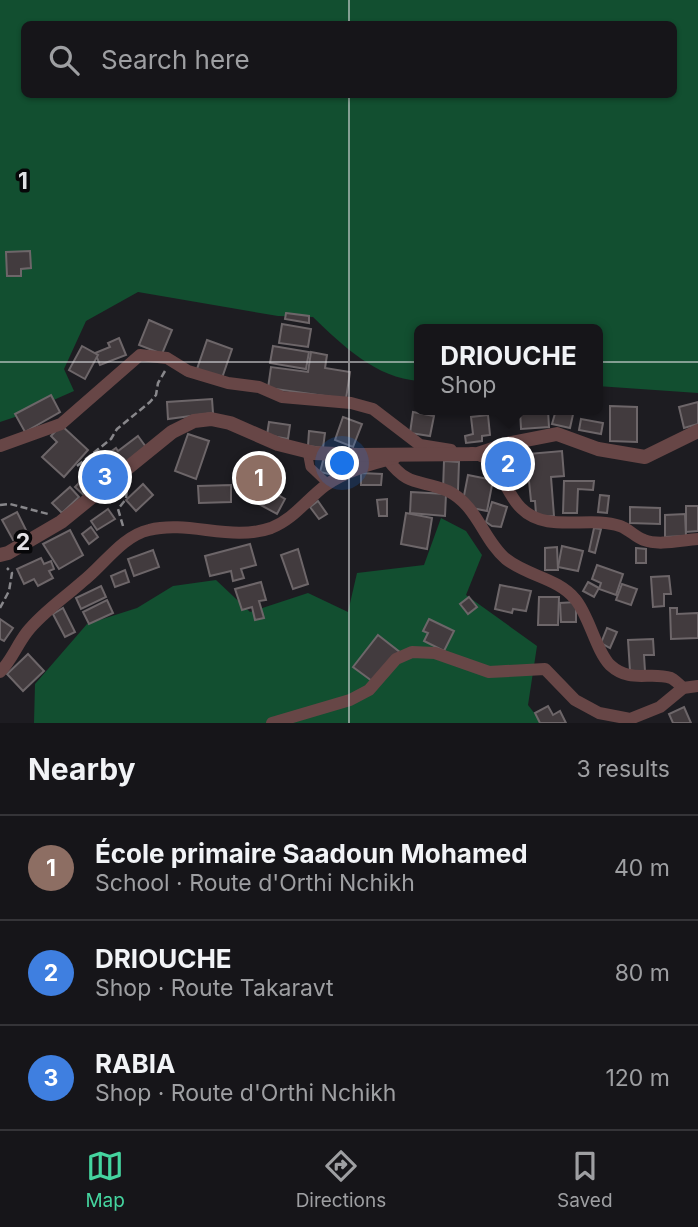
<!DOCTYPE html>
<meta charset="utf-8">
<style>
:root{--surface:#161519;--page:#1f1e22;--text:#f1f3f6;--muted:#9e9fa2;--line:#353438;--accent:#45d49f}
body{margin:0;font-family:Inter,sans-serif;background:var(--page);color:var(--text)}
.you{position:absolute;left:343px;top:464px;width:24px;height:24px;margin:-18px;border:5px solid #fff;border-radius:50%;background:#1a73e8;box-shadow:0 0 0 10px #1a73e833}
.badge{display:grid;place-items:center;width:46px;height:46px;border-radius:50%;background:var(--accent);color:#fff;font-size:23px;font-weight:700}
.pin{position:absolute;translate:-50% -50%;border:4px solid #fff;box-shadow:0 2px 7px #0006}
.popup{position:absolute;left:414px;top:324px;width:189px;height:91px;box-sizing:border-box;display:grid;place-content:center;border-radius:10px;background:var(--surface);filter:drop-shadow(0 2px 5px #0005);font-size:23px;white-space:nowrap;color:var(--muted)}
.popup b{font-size:26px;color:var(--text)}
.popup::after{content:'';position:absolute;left:50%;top:100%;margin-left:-14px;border:14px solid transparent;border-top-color:var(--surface)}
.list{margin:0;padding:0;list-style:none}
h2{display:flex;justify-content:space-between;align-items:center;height:91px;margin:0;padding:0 28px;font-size:30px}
h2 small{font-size:23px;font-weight:400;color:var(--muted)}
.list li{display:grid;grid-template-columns:46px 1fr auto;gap:21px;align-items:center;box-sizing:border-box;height:105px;padding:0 28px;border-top:2px solid var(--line)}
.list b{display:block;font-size:26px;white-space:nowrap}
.list p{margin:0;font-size:23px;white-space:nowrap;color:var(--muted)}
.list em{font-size:23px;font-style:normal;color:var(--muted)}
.icon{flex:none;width:38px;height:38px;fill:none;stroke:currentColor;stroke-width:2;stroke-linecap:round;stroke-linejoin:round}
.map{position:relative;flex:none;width:698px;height:723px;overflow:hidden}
.search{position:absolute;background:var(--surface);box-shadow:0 2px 5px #0004;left:21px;right:21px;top:21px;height:77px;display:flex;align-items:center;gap:18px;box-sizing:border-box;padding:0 24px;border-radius:10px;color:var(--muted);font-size:26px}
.sheet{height:406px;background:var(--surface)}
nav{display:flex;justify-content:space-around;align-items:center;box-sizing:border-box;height:98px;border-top:2px solid var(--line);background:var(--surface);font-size:19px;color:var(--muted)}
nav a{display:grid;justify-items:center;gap:4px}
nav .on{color:var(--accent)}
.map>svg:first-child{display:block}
</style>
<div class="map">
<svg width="698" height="723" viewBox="0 0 698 723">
<rect width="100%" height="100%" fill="#1d1c21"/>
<g fill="#124f30" fill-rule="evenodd">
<path d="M0,0H698V393L597,386V329H419V381C376,378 343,346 313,317L278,316L138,292L86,321L64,369L74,391L15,417L0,422ZM24,24H674V94H24Z"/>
<polygon points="441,518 466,531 482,555 466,595 537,646 528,705 542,723 34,723 35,684 87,624 137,608 173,586 216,580 250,612 308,593 348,612 357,573 424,565"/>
</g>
<g fill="#423b3e" stroke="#6d6669" stroke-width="2">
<polygon points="30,251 31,268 21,269 21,276 7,276 6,252"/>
<polygon points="286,313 309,316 309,323 285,319"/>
<polygon points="149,320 172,330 162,354 139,345"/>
<polygon points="282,324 311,329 308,347 279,343"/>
<polygon points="119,338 126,355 100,365 95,353 110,347 108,343"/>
<polygon points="207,340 232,349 222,378 197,369"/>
<polygon points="82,346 98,355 85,379 69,370"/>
<polygon points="273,346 309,352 306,369 270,363"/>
<polygon points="311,352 327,355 325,368 350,372 346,399 268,388 271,367 308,372"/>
<polygon points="51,395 60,412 25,432 15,414"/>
<polygon points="212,399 213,413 168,419 167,402"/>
<polygon points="698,402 698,424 684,428 679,407"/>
<polygon points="610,406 637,407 637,442 610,441"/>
<polygon points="520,410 548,410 549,427 521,429"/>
<polygon points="556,410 574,410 570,428 552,424"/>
<polygon points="413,412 434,416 430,436 410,433"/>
<polygon points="488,415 490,435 482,436 482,441 466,443 465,436 473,434 471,417"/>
<polygon points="343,417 362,424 353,447 335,440"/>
<polygon points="581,419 603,423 601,434 579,430"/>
<polygon points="269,422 290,425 288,439 267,435"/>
<polygon points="61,425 88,450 64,477 42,457 57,442 51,436"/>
<polygon points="309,431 325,433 323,448 308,446"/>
<polygon points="188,434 209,441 196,479 175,471"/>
<polygon points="138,436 146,447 102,481 91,466 116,448 118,451"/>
<polygon points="562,451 564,476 551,477 554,516 541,517 536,514 535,501 531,501 528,471 505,473 504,456"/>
<polygon points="324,457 341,461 338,476 320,472"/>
<polygon points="444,461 459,462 458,490 443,490"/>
<polygon points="90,472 101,482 86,497 75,487"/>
<polygon points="361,473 382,474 381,485 361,485"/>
<polygon points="468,475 493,480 487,511 462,506"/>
<polygon points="564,481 594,481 593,490 578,489 577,513 563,513"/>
<polygon points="143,484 153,495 136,511 126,500"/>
<polygon points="231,485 231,502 199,503 198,486"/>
<polygon points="70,487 79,497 62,513 52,503"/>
<polygon points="266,488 285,499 277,514 257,503"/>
<polygon points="411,492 446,494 445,516 410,513"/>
<polygon points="600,495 609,496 607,513 598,512"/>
<polygon points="387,499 387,516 379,516 377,500"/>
<polygon points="318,501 327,514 319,519 310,507"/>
<polygon points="492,502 507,507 501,527 492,526 486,522"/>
<polygon points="686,506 698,506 698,531 686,532"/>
<polygon points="630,507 660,508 660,524 630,523"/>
<polygon points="108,509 115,519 97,530 91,521"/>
<polygon points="17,512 27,532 13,540 2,520"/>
<polygon points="406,513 432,518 427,549 401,544"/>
<polygon points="685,514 686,536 665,537 665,515"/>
<polygon points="91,527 98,537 89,544 82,534"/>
<polygon points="594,528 601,529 595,553 589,551"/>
<polygon points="70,530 83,555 59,569 43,544"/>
<polygon points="250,544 256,565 241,569 244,578 233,581 231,571 210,576 205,556"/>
<polygon points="562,546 583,551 578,571 558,567"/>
<polygon points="557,547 558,570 545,570 545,548"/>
<polygon points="636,548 646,549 646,563 636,563"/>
<polygon points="298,549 308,584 293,589 281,555"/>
<polygon points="153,550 159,567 134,576 128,559"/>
<polygon points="41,558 44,564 51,561 54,569 49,571 53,578 38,586 34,579 24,584 17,569"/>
<polygon points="597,565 623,574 616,595 599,589 601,583 592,579"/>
<polygon points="125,570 129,582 115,587 111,576"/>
<polygon points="669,576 671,594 664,594 664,606 653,607 651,577"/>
<polygon points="261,582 266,600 259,601 264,618 255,620 252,607 242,610 235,589"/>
<polygon points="588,582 599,588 594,597 583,591"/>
<polygon points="622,584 637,589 631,605 616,600"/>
<polygon points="500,585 531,591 526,611 513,609 512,613 495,609"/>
<polygon points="101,586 106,597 81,609 76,598"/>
<polygon points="469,597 477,607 468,614 460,604"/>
<polygon points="539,597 559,597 558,625 538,625"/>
<polygon points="107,600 113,613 89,624 83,612"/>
<polygon points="576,602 576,622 561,622 560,603"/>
<polygon points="63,608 75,632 65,637 53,614"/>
<polygon points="670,608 677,608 677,614 698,613 698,638 671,639"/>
<polygon points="0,619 13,628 4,641 0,639"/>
<polygon points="429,619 454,631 444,651 424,641 428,633 423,631"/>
<polygon points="607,628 617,632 610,648 601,643"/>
<polygon points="378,635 401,653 376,684 353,667"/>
<polygon points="653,639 654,655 644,655 645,671 630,671 628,640"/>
<polygon points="28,654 44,671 23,691 7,674"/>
<polygon points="548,706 553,715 560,711 566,723 540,723 535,713"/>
<polygon points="684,707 691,723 673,723 669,714"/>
</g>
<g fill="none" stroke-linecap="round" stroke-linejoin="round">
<g stroke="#88878b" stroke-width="2.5" stroke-dasharray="7 3.5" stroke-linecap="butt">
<polyline points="77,466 111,439 117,429 150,402 156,395 158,383 165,371"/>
<polyline points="0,505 10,504 48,514"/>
<polyline points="123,526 118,509 126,499 127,484"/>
<polyline points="0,608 9,591 12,573 7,568"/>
</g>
<polyline stroke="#674646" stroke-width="9" points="307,451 310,467 328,484"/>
<g stroke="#674646" stroke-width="12">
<polyline points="0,446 61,424 140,355 167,358 188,371 228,383 259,387 282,397 351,403 373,409 420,445 451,450"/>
<path d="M472,453C502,458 502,490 521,508C547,534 588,515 620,526C629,529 635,537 644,540C659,546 682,540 698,539"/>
<path d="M388,460C409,488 420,479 448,491C477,505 484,541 506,559C527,576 558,578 575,599C589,615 596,651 610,665C631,684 649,671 671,678C675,680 680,685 683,688"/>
<path d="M0,672C11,661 17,645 27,632C43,612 63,599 82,582C103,566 122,536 149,530C189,520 231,542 271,528C294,519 307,499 326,485C346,471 371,464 395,458"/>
<polyline points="272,723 350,700 369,690 396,659 412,652 435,653 489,672 545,669 575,700 599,713 630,719 660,707 683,688 698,686"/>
</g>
<polyline stroke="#674646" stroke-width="14" points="0,555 8,553 61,522 172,432 194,421 211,419 230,423 278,444 314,453 358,455 478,454 511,443 557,434 598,449 645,457 698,431"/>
</g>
<path fill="none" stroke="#e2e1e5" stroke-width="2" stroke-opacity="0.55" d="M349,0V24M349,94V723M0,362H698"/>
<g font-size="23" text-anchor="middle" font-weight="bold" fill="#e2e1e5" stroke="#070709" stroke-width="7" stroke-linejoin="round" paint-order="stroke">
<text x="23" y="189">1</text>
<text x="23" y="550">2</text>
</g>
</svg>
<div class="you"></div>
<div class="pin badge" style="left:259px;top:478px;background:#8d6e63">1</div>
<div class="pin badge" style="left:508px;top:464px;background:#3f7fe0">2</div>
<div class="popup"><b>DRIOUCHE</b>Shop</div>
<div class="pin badge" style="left:105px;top:477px;background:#3f7fe0">3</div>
<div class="search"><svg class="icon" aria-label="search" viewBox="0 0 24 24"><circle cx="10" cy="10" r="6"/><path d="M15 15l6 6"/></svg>Search here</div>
</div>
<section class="sheet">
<h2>Nearby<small>3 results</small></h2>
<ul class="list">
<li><span class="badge" style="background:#8d6e63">1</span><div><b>École primaire Saadoun Mohamed</b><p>School · Route d'Orthi Nchikh</p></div><em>40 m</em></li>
<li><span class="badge" style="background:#3f7fe0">2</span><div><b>DRIOUCHE</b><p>Shop · Route Takaravt</p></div><em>80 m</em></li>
<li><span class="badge" style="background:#3f7fe0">3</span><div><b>RABIA</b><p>Shop · Route d'Orthi Nchikh</p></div><em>120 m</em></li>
</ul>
</section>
<nav>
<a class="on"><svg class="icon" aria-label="map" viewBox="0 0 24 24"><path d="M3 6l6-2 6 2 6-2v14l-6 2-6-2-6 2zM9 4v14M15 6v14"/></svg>Map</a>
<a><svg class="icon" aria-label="directions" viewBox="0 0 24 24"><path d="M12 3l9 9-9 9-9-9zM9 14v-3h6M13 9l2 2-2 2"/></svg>Directions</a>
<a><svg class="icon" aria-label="saved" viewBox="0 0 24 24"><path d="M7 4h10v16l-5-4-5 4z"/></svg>Saved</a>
</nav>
